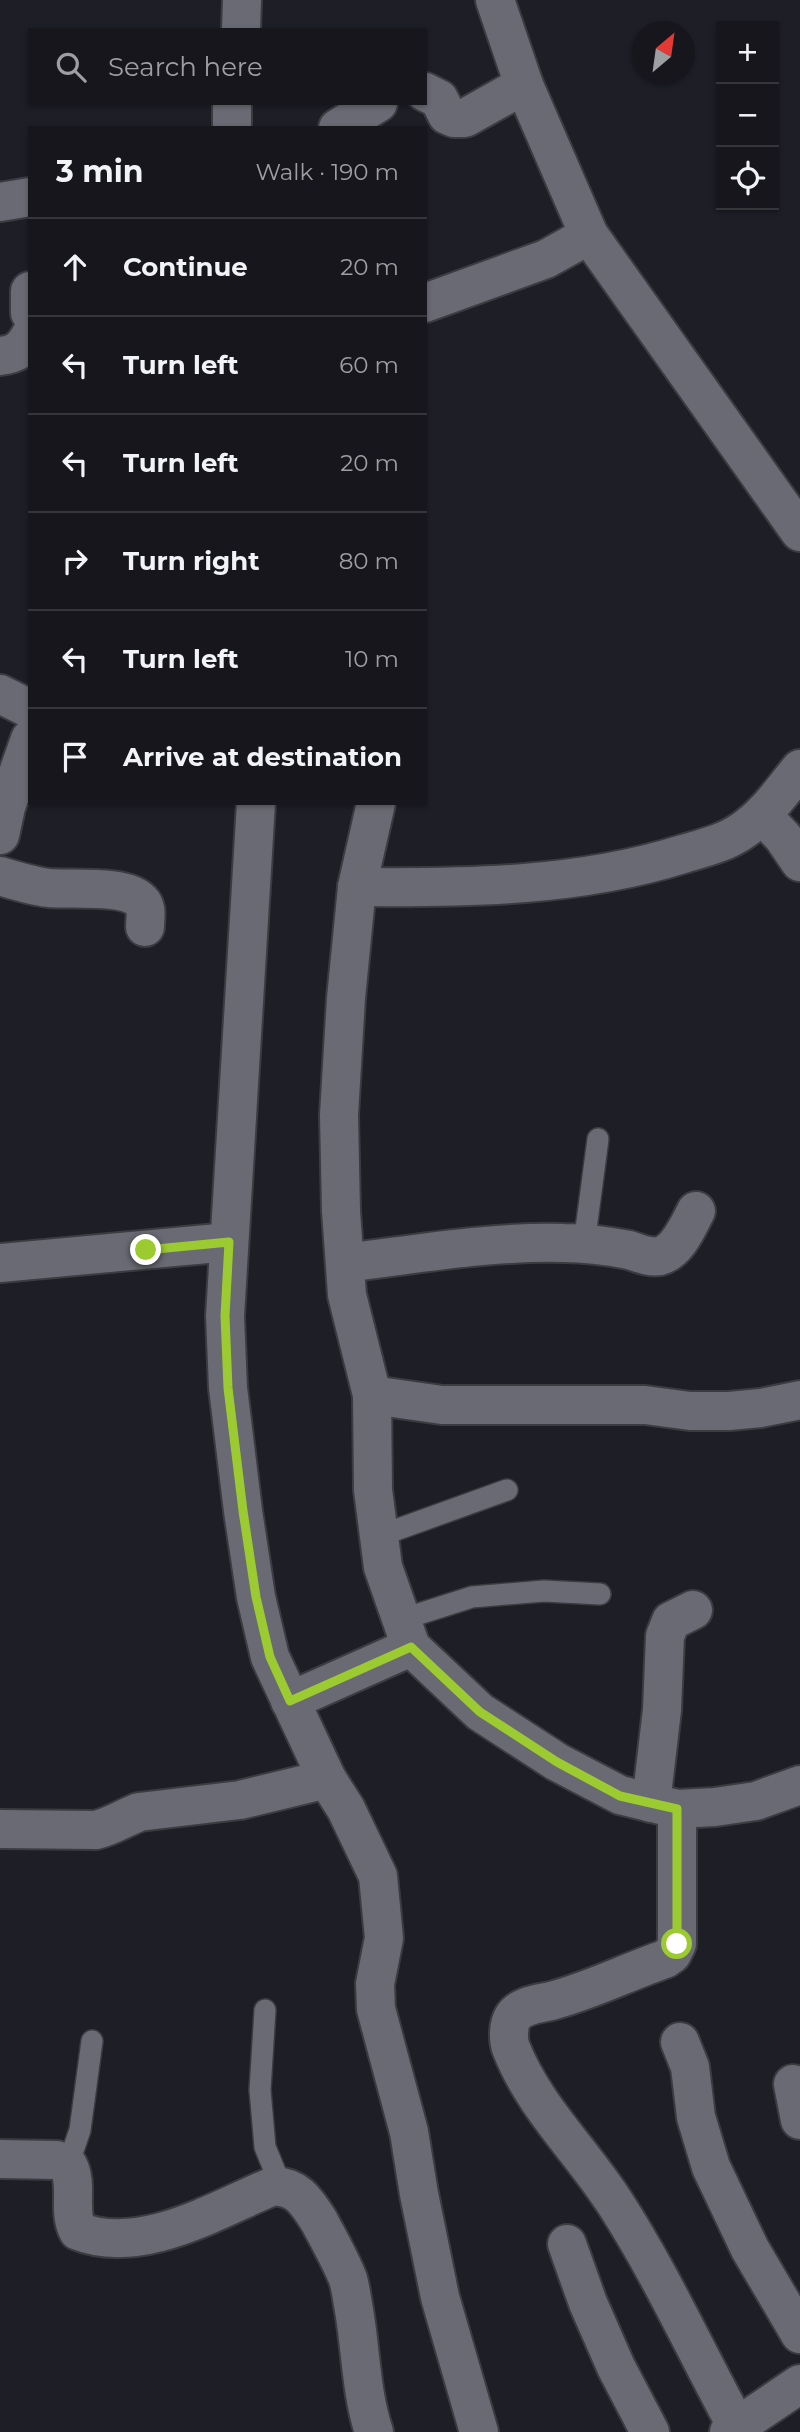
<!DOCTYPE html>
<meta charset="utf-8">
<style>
:root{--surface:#16161c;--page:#1f1f25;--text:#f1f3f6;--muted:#9e9fa3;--line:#35353b}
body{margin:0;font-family:Montserrat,sans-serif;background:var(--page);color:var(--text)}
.controls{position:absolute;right:21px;top:21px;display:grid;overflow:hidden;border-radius:0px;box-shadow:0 2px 5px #0004}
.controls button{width:63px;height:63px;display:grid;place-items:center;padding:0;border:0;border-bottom:2px solid var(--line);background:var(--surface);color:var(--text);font:35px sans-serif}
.compass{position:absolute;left:632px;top:21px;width:63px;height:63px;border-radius:50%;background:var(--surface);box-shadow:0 2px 5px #0004;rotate:29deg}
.stop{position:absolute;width:21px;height:21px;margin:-16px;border:5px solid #9cca31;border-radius:50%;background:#fff}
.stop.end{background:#9cca31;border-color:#fff;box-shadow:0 2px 7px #0008}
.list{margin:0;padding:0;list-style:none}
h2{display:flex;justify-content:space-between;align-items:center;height:91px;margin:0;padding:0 28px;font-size:30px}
h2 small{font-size:23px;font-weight:400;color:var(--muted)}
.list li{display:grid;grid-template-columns:46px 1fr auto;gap:21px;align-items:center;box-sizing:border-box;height:98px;padding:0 28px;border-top:2px solid var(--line)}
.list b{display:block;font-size:26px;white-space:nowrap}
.list em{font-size:23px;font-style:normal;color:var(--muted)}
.icon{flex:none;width:38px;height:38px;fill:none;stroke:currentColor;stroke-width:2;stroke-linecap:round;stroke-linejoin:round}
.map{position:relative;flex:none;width:800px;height:2432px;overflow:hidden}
.search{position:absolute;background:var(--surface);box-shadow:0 2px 5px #0004;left:28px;top:28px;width:399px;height:77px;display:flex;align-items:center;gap:18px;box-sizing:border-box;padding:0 24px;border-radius:0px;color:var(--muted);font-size:26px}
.panel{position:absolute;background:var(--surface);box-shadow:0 2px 5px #0004;left:28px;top:126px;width:399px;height:679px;border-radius:0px}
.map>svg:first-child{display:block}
</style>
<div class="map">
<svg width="800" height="2432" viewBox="0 0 800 2432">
<rect width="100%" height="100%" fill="#1d1e26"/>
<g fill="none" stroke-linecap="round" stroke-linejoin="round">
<g stroke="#3b3b41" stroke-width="24">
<g id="lane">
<polyline points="584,1244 598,1139"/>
<polyline points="379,1536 507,1490"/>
<polyline points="400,1620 472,1597 544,1591 600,1594"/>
<polyline points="265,2010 260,2090 265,2147 281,2186"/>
<polyline points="68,2165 80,2130 92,2041"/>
</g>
</g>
<g stroke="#3b3b41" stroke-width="42">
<g id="street">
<polyline points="495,0 524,85 589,235 800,532"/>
<polyline points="241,30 242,0"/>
<polyline points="425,92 439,99 447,115 454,118 465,118 524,85"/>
<polyline points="232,128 232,103"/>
<polyline points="338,128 378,103"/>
<polyline points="0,202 30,197"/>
<polyline points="30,291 30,313"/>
<polyline points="425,303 546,259 589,235"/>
<path d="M0,356C16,354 22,350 30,336"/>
<polyline points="0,694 30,709"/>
<polyline points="256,803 225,1316 228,1388 243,1511 256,1597 270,1657 327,1779 346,1809 378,1876 384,1938 375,1984 376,2009 409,2132 419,2194 440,2297 479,2432"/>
<polyline points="376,803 357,887 346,998 339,1115 341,1211 347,1295 372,1395 373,1490 383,1567 411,1647 480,1712 557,1762 620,1795 677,1809 715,1807 756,1801 800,1785"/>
<polyline points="762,815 783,837 800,862"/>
<polyline points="0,835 6,807 30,739"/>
<path d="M0,876C16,881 32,886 49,888C71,890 126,884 141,901C148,908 145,917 145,927"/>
<path d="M357,887C467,888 578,887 683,854C703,848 725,843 742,831C766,815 782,791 800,769"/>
<polyline points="0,1263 229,1242"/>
<path d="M345,1263C417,1254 492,1241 564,1243C585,1243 608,1246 629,1250C639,1253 649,1258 660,1256C678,1251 688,1226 696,1211"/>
<polyline points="372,1395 442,1405 645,1405 690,1411 729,1411 761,1408 800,1400"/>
<polyline points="290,1701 411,1647"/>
<polyline points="651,1803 662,1710 665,1636 671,1621 693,1610"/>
<path d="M677,1809V1944L672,1954L665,1959C627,1972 590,1991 551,2001C538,2004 521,2005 513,2017C508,2025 508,2040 511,2048C534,2107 581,2150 615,2203C661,2274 696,2352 737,2427"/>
<path d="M0,1829L96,1830C112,1826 124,1818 139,1812L240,1800L327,1779"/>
<polyline points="680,2042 690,2067 696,2117 711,2167 750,2249 800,2334"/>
<polyline points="793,2084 800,2120"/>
<path d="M0,2159L57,2160L68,2165C79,2185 67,2211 78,2231C140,2256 214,2211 271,2187C296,2184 307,2202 319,2221C329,2240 340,2259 348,2279C351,2289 352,2300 354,2310C361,2351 361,2393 374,2432"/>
<polyline points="567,2244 588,2303 616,2367 650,2432"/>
<polyline points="729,2432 800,2384"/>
</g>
</g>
<use href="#lane" stroke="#696a73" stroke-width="21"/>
<use href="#street" stroke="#696a73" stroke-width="38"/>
</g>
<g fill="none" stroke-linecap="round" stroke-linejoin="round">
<polyline stroke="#9cca31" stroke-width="9" points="146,1250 229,1242 225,1316 228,1388 243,1511 256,1597 270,1657 290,1701 411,1647 480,1712 557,1762 620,1796 677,1809 677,1944"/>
</g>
</svg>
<div class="controls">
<button>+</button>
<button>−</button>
<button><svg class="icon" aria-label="locate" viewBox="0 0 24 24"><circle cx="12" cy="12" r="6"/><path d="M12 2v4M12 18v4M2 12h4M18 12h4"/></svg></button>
</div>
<svg class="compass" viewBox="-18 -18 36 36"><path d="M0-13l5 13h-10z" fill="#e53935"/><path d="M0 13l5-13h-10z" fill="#9e9fa3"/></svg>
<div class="stop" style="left:677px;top:1944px"></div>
<div class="stop end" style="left:146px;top:1250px"></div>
<div class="search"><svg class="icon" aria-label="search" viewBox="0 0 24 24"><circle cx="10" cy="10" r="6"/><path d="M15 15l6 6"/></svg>Search here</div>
<section class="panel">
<h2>3 min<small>Walk · 190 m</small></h2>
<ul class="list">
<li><svg class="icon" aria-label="ahead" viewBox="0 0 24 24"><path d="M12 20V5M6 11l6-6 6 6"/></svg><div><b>Continue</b></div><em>20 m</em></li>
<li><svg class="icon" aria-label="left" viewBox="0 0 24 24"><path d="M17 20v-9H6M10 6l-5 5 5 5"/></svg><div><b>Turn left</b></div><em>60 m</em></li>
<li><svg class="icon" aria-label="left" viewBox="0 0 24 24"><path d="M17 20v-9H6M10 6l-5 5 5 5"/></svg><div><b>Turn left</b></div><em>20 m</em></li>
<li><svg class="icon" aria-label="right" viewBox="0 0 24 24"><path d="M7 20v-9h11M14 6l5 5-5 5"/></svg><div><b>Turn right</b></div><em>80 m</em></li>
<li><svg class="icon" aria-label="left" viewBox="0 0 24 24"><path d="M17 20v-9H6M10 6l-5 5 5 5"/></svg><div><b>Turn left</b></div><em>10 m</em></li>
<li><svg class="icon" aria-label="arrive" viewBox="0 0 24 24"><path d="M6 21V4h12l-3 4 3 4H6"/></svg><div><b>Arrive at destination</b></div></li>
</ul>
</section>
</div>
